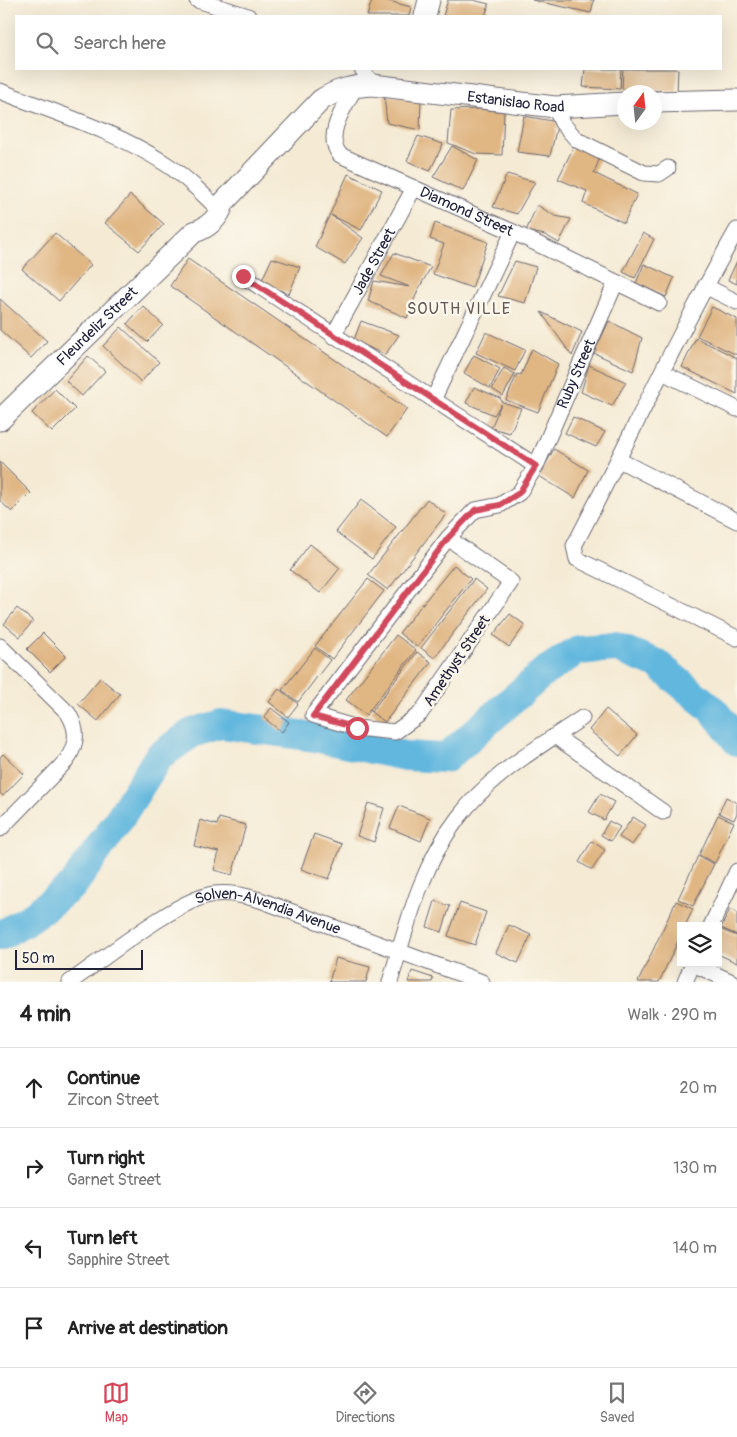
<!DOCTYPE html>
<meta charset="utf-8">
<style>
:root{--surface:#fff;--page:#f6f6f6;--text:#222;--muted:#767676;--line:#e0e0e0;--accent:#d1495b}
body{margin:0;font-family:Pangolin,sans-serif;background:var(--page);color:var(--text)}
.controls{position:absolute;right:15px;bottom:15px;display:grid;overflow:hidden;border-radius:0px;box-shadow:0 5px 20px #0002}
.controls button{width:45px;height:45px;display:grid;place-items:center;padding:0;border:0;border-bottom:1px solid var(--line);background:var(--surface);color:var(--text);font:25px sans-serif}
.compass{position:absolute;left:617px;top:85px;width:45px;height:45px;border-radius:50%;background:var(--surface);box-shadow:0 5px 20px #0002;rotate:15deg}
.scale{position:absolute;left:15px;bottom:12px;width:128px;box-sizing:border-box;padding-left:5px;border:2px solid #22223b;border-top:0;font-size:14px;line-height:18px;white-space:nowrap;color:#22223b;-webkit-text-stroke:4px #fbf7ec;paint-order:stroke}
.stop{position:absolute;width:15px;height:15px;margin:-11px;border:4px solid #d1495b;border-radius:50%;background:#fff}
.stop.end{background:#d1495b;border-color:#fff;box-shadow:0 1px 5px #0008}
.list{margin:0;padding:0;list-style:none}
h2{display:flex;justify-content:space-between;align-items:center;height:65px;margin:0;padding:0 20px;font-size:21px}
h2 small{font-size:16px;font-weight:400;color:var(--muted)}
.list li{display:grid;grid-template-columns:32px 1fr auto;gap:15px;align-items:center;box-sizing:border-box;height:80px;padding:0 20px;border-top:1px solid var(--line)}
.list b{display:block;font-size:19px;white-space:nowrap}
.list p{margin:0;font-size:16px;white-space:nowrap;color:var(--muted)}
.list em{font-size:16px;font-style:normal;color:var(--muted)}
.icon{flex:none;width:28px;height:28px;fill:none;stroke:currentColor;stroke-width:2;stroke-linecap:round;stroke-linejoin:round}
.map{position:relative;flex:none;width:737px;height:982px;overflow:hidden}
.search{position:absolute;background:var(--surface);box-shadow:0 5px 20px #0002;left:15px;right:15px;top:15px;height:55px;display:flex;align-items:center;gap:12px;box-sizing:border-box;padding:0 18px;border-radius:0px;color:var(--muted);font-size:19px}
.sheet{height:385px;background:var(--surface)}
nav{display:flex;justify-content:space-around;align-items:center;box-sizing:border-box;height:70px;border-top:1px solid var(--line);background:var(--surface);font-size:14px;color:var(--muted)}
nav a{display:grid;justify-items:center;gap:2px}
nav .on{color:var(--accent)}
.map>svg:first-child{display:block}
</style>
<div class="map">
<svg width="737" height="982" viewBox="0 0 737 982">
<rect width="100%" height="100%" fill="#fbf7ec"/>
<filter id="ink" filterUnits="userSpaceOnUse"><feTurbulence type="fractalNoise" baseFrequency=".02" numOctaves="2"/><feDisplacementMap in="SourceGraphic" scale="10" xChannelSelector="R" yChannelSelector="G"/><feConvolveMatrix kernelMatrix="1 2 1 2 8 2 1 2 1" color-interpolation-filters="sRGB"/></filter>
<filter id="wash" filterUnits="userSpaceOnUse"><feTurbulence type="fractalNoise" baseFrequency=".0096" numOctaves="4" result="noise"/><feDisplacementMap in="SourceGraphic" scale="20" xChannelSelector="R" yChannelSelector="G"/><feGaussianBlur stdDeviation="1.12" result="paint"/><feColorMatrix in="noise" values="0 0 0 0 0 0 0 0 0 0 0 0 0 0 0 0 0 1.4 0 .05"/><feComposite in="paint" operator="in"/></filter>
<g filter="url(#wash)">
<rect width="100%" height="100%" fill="#f5ebd5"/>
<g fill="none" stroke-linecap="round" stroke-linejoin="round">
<polyline stroke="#62b7de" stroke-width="30" points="0,936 30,918 73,885 116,824 159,756 192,733 221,724 315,737 405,756 446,758 544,672 578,650 615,647 657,664 713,710 737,741"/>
</g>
<g id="blocks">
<g fill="#e0b683">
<polygon points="372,0 385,0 411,7 409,16 367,16"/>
<polygon points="448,0 473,0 489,4 485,16 443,16"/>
<polygon points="532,0 594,0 591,13"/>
<polygon points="585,69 621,69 620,89 583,87"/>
<polygon points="623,69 678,69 677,92 622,89"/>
<polygon points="384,95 421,99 420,130 387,123"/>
<polygon points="479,109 504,112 502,155 476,154 448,143 451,110"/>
<polygon points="524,116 558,122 550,156 517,152"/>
<polygon points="418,136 443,144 430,171 407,161"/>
<polygon points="452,146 478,160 463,191 433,177"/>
<polygon points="574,146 600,157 594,173 637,194 624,223 583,203 587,191 558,179"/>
<polygon points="348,174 382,190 361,230 331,215 363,238 345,264 315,247"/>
<polygon points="507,174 535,182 517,214 493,207"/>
<polygon points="130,195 164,224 139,251 105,223"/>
<polygon points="537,205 555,216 571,219 559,243 545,235 526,231"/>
<polygon points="435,223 488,242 472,288 433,274 444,244 430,239"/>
<polygon points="55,233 91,265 59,301 22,269"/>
<polygon points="643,233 654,239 635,278 623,272"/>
<polygon points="394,253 431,267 418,290 407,318 368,301 374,281 410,287 381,276"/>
<polygon points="272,258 300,267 289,294 261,282"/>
<polygon points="188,259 407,409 387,437 170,286"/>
<polygon points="515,261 536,267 525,303 498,296"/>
<polygon points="737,261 737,284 728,280"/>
<polygon points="644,264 674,278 666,297 636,283"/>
<polygon points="0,299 47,341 31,358 0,330"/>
<polygon points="143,306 163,325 147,342 127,324"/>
<polygon points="712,307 737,319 737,355 697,336"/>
<polygon points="541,312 582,332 572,356"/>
<polygon points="361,321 399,335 385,355 354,340"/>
<polygon points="609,321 642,338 633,371 594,353"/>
<polygon points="121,327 159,362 141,382 103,346"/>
<polygon points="486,332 525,350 515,371 476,353"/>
<polygon points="696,338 737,358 737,394 682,367"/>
<polygon points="532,349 558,364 538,412 506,400 517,374 521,375"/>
<polygon points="474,355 500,369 490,388 464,373"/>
<polygon points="88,356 105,371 82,396 66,381"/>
<polygon points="589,365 626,382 612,406 581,392"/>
<polygon points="504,368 515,374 503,396 492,389"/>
<polygon points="474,387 500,398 502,402 521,408 510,433 491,428 501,404 494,415 466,403"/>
<polygon points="55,389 75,409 52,432 32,413"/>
<polygon points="573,417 605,432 596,447 565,433"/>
<polygon points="554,449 588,470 575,498 539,476"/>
<polygon points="0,462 31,493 12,512 0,501"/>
<polygon points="427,499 446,514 388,590 368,575"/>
<polygon points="361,500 396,527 372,559 336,532"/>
<polygon points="310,544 340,568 320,593 290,570"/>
<polygon points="454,565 471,579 417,647 399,633"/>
<polygon points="368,579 384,591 332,659 315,646"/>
<polygon points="474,579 487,589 434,658 421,648"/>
<polygon points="17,608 33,621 20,637 4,624"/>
<polygon points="510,614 525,625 509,647 493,635"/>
<polygon points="43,633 66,656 50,672 27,649"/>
<polygon points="396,635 416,650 366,715 346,700"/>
<polygon points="315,648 330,660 298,702 282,690"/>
<polygon points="417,652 431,662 385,722 371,712"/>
<polygon points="100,678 120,694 98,721 78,704"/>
<polygon points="279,689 298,704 288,717 269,702"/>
<polygon points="271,708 289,722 282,732 264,718"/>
<polygon points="606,709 637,735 620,756 589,730"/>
<polygon points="3,754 24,774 3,796 0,793 0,757"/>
<polygon points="600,794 614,802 604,820 589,812"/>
<polygon points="726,797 737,803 737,813 734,820 719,813"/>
<polygon points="368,803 384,808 374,842 357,836"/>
<polygon points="399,806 430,818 421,841 390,828"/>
<polygon points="718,815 734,822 715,863 699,855"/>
<polygon points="633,817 646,825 632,845 619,837"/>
<polygon points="219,818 246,825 232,875 214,870 219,852 194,846 200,820 217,825"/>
<polygon points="609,821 620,827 611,841 601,835"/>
<polygon points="314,834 342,844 329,879 301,869"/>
<polygon points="592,841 605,850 592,870 579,862"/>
<polygon points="698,856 714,864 693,906 678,899"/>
<polygon points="435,901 450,906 442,932 427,927"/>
<polygon points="676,901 693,909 685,926 681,926 681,935 659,982 638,982"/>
<polygon points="460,903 486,912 475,945 448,936"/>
<polygon points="730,909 737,913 737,935 721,928"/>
<polygon points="509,925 531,935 518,963 496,953"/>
<polygon points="720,929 737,936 737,963 718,954"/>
<polygon points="336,958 370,967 366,982 329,982"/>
<polygon points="412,971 433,978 432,982 408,982"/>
</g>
</g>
</g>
<g filter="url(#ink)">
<use href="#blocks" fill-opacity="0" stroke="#6c6871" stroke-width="1"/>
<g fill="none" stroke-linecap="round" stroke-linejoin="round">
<g stroke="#6c6871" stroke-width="17">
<g id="street">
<polyline points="197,0 248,16"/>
<polyline points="362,69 373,85"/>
<path id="s1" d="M356,86C346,105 323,135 340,155L513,232L659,303"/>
<path d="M0,91C55,113 116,131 166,164C186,177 204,195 221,212"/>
<polyline points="555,107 562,123 577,140 644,173 659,174 668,168"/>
<path d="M737,230C678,333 629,441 574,546L577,559L737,638"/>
<polyline points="243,276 536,466"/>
<polyline points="705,286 737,302"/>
<path id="s2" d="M333,336L414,188"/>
<polyline points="662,372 737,409"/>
<polyline points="433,400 513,232"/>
<polyline points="619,460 737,521"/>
<path id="s3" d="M448,538L511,582L420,714L395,732L357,728L313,715L448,538L475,510L500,505L519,493L536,466L616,282"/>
<path d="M0,646L68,713C79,731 77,743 67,760L0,829"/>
<polyline points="555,736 663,812"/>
<polyline points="711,926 737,871"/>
<polyline points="693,964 732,982"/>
<path id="s4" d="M70,982C104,959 177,899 214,894C230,892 245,896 260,900L482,982"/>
<path d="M390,982C407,925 421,866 458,818C490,775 539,747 582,718"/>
<polyline points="685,982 693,963"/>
</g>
</g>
<g stroke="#6c6871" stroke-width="23">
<g id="secondary">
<polyline points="425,16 429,0"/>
<polyline points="654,102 737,100"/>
<path id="s5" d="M0,420L194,232C208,228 220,217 223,203L321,100C338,89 353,86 373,85L555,107L624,103"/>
</g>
</g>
<use href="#street" stroke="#fff" stroke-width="15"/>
<use href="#secondary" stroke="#fff" stroke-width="21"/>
</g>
</g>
<g fill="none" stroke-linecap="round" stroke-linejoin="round" filter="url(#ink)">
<polyline stroke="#d1495b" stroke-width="6" points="243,276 536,466 519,493 500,505 475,510 448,538 313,716 357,728"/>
</g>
<g text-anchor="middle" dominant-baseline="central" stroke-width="5" stroke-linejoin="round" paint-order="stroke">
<g font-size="15" fill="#22223b" stroke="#fbf7ec">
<text stroke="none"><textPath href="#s5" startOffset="654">Estanislao Road</textPath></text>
<text stroke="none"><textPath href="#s1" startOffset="214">Diamond Street</textPath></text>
<text stroke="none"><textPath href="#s2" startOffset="85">Jade Street</textPath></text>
<text stroke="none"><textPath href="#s5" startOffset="135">Fleurdeliz Street</textPath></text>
<text stroke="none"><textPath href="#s3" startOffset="794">Ruby Street</textPath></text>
<text transform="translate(457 661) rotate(-56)">Amethyst Street</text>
<text stroke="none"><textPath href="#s4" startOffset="226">Solven-Alvendia Avenue</textPath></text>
</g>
<g font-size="16" letter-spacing="1" fill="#645654" stroke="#fbf7ec">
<text x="459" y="309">SOUTH VILLE</text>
</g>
</g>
</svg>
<div class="controls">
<button><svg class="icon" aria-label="layers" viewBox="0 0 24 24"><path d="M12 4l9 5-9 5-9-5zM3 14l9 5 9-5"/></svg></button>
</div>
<svg class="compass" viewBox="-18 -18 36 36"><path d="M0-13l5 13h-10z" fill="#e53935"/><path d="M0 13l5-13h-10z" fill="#767676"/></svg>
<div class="scale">50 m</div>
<div class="stop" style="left:357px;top:728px"></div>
<div class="stop end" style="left:243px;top:276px"></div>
<div class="search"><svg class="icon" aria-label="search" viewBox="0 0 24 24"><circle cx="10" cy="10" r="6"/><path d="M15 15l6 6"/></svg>Search here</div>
</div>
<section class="sheet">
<h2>4 min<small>Walk · 290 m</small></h2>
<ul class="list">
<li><svg class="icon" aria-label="ahead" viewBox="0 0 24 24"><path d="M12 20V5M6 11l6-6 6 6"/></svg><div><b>Continue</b><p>Zircon Street</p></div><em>20 m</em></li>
<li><svg class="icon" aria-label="right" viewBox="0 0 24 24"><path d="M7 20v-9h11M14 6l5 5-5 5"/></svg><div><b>Turn right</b><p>Garnet Street</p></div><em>130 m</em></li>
<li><svg class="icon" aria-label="left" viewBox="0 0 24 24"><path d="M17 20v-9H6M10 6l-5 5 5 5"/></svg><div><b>Turn left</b><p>Sapphire Street</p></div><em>140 m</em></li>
<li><svg class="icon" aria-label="arrive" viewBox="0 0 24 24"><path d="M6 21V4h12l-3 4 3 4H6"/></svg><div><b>Arrive at destination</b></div></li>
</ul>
</section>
<nav>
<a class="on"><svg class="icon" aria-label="map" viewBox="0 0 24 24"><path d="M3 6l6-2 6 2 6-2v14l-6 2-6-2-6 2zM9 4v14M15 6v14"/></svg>Map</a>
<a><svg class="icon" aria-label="directions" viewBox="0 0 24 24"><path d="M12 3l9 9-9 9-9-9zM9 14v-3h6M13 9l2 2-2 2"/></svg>Directions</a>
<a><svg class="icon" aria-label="saved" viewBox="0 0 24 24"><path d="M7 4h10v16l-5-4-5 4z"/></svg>Saved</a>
</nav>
